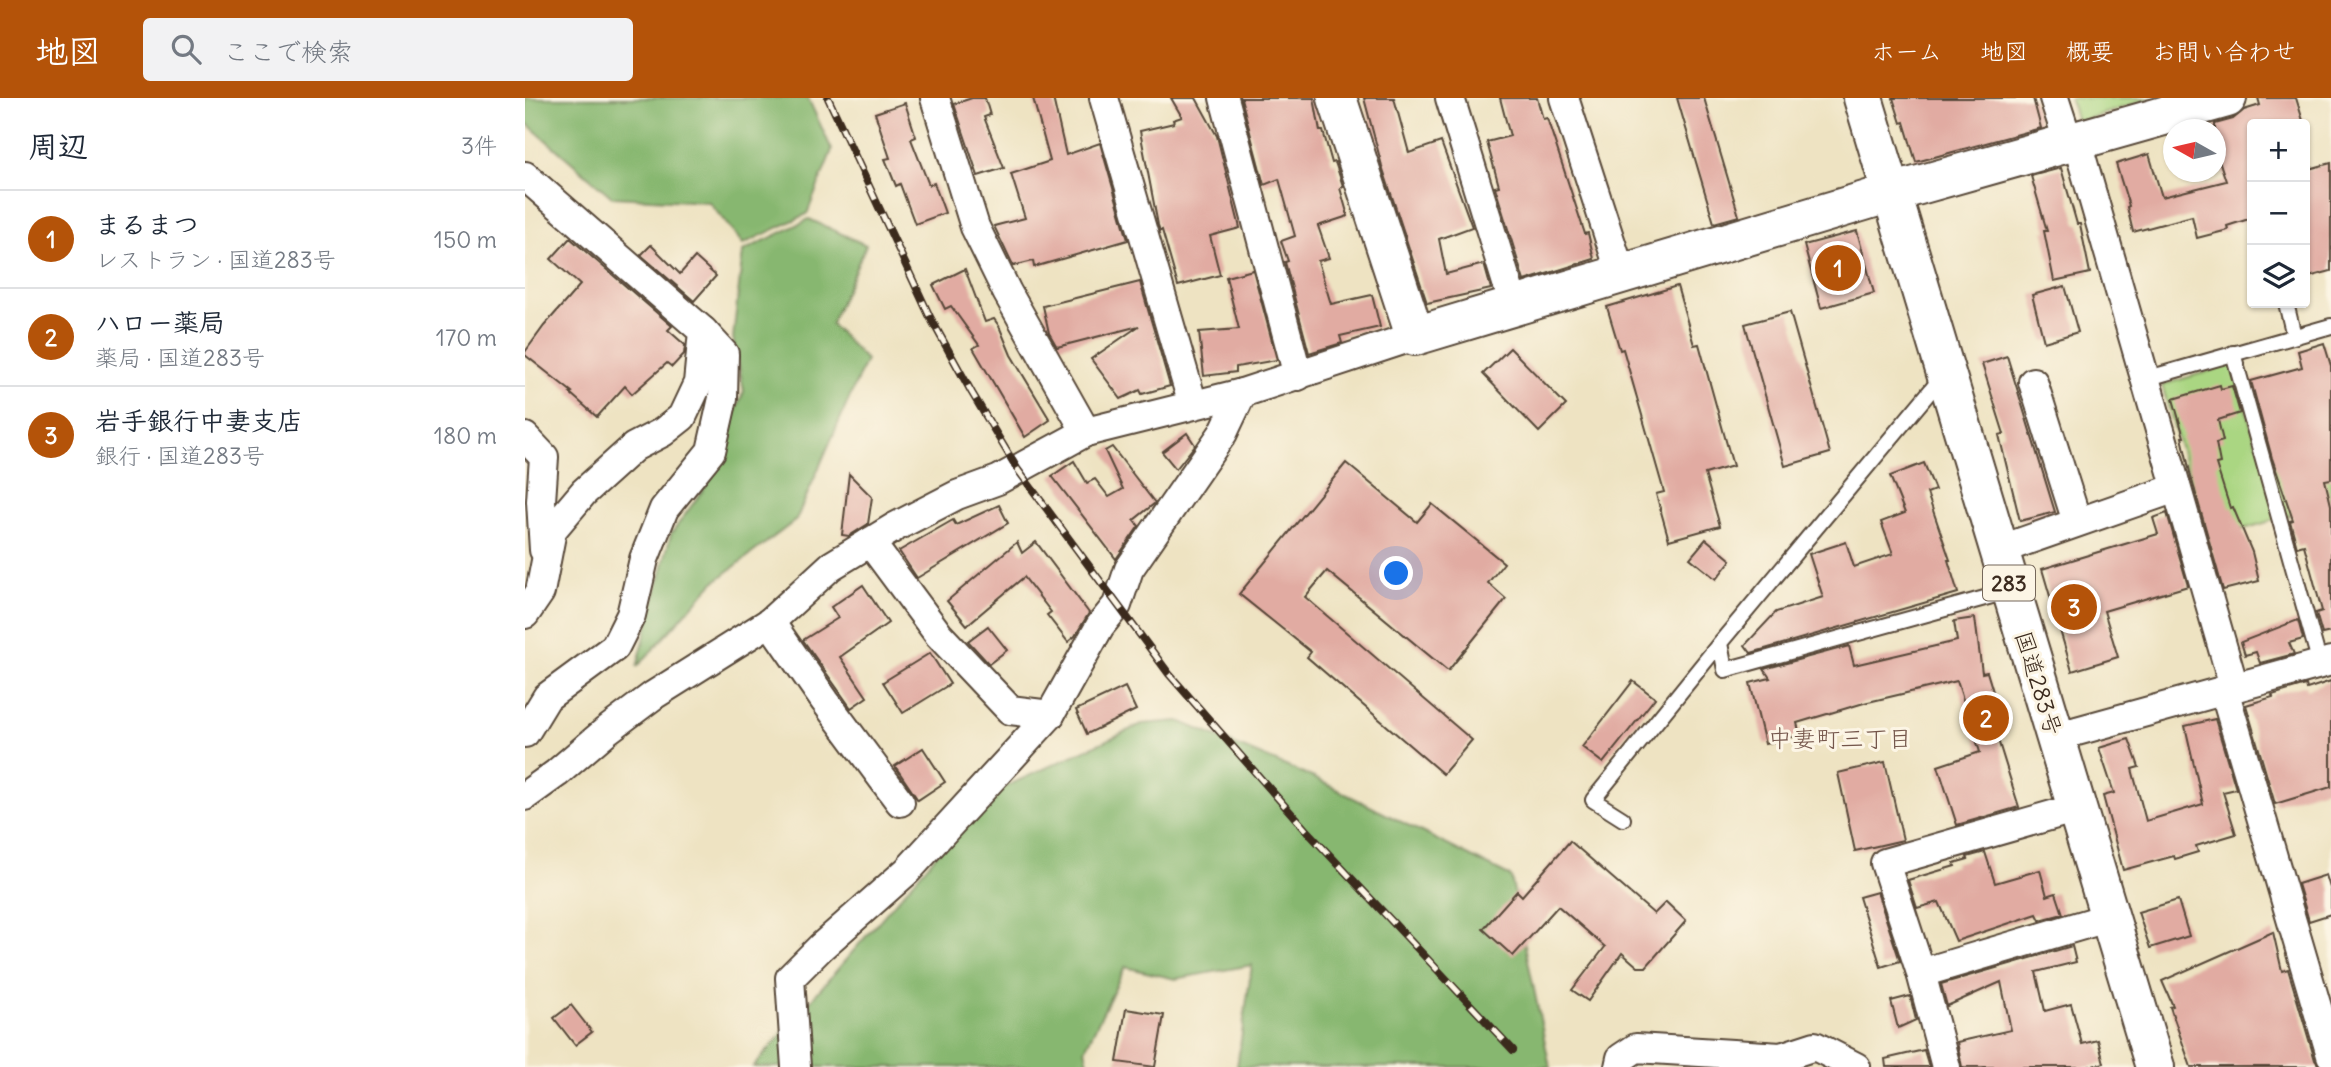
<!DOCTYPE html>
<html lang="ja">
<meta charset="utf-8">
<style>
:root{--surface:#fff;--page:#f2f2f3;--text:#1f2937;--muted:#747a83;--line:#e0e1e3;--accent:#b45309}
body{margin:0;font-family:Delius,"Klee One",sans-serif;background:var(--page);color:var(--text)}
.controls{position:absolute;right:21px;top:21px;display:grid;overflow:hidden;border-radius:7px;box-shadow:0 2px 5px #0004}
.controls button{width:63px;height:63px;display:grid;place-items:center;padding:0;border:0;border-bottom:2px solid var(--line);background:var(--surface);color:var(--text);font:35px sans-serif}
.compass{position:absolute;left:1638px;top:21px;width:63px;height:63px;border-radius:50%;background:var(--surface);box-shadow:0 2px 5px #0004;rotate:278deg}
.you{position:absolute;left:872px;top:476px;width:24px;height:24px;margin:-18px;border:5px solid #fff;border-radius:50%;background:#1a73e8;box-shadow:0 0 0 10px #1a73e833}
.badge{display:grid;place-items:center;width:46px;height:46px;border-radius:50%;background:var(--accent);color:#fff;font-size:23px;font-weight:700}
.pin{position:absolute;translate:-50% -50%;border:4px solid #fff;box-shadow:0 2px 7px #0006}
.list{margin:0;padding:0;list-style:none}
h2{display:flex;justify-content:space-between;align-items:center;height:91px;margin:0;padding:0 28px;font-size:30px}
h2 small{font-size:23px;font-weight:400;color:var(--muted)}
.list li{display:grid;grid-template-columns:46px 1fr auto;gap:21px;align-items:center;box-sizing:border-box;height:98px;padding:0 28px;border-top:2px solid var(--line)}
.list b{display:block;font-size:26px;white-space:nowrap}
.list p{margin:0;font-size:23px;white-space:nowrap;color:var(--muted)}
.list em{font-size:23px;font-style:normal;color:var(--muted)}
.icon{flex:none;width:38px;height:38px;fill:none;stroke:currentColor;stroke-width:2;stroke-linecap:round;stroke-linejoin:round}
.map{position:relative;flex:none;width:1806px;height:969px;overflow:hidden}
header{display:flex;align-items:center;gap:42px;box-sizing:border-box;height:98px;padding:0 35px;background:var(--accent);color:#fff}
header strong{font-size:33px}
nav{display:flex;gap:38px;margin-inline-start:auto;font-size:24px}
.search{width:490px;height:63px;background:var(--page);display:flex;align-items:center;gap:18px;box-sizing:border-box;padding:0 24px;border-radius:7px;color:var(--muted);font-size:26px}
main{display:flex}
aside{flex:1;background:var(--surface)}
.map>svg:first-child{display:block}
</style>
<header>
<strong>地図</strong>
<div class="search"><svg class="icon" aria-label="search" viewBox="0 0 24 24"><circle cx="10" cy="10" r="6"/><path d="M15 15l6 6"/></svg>ここで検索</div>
<nav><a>ホーム</a><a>地図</a><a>概要</a><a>お問い合わせ</a></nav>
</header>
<main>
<aside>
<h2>周辺<small>3件</small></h2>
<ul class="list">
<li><span class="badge">1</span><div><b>まるまつ</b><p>レストラン · 国道283号</p></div><em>150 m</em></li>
<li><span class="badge">2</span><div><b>ハロー薬局</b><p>薬局 · 国道283号</p></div><em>170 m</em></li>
<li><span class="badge">3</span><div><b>岩手銀行中妻支店</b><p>銀行 · 国道283号</p></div><em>180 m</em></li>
</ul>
</aside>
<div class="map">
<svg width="1806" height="969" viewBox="0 0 1806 969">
<rect width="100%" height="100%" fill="#fcf5e5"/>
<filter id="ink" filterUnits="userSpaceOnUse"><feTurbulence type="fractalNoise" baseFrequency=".0143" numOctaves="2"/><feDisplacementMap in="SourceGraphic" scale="14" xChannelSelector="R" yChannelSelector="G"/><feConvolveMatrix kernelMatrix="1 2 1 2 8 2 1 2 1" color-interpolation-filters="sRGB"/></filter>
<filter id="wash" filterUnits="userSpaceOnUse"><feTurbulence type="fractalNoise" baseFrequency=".00686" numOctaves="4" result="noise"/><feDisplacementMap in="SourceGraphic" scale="28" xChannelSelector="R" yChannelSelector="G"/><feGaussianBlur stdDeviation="1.57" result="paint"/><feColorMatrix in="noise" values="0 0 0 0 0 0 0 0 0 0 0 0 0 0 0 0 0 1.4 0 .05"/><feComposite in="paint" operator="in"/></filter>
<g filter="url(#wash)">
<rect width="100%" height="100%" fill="#eee3c2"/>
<g fill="#aad682" stroke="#728050" stroke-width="2">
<polygon points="1545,0 1629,0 1552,24"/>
<polygon points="1708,266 1731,345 1806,323 1806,405 1682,442 1637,287"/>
</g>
<g fill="#87b770" stroke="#617047" stroke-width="2">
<polygon points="0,0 283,0 307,52 282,116 218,146 184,104 87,99 0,24"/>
<polygon points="284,121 341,147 306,226 341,262 271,422 188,485 112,569 146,436 178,392 219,293 208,240 218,153"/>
<polygon points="654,623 789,680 986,779 1025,969 712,969 727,867 650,881 600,869 560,951 564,969 228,969 464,696 617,626"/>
</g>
<g id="blocks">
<g fill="#e1aba2">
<polygon points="447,0 460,0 465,17 459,19 479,70 453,78 429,6"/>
<polygon points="508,0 528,0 541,57 575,45 603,142 509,169 508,163 488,168 469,128 500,120 486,76 525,63"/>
<polygon points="646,0 671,0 692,38 715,130 685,138 695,177 653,188 637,132 635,133 633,127 615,33 649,25 648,22 657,19"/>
<polygon points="716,0 789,0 795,33 798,33 807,65 810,64 818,88 815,90 823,118 793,128 804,160 793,163 806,206 847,197 855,229 815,238 817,245 784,255 760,164 763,163 756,143 770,138 754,81 739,87"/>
<polygon points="839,0 869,0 884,55 916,44 947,129 914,141 921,176 959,166 966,191 902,205 857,68"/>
<polygon points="975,0 1012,0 1018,21 1022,20 1060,136 1063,135 1069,161 999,183 970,89 974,88 962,44 985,38"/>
<polygon points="1152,0 1179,0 1214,118 1189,125"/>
<polygon points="1368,0 1508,0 1516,30 1391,64 1379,24 1376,25"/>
<polygon points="1733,0 1771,0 1779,26 1727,26 1727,120 1702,128 1703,132 1672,140 1667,118 1608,134 1602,109 1604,108 1591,66 1624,56 1637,99 1701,83 1690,50 1690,26 1708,21 1719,12 1735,7"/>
<polygon points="380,5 391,39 386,41 404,87 409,85 420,115 390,126 375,86 371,88 360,61 365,60 350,15"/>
<polygon points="1806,65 1806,173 1780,180 1780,72"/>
<polygon points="1536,70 1552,126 1555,126 1565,175 1529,183 1519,133 1522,133 1506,78"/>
<polygon points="1332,133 1349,195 1296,210 1279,147"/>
<polygon points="45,140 147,228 143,232 160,247 159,256 147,269 142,265 107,296 100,288 72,319 45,295 47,294 0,257 0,254 19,228 55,187 26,161"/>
<polygon points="126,147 155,176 170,159 191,178 169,203 116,157"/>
<polygon points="440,171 460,224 469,221 474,228 486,257 525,322 500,339 448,250 454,247 426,208 420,211 408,187"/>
<polygon points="728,172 752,262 711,269 711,274 679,278 674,234 714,231 701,179"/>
<polygon points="615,184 645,288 617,296 615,292 596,301 566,261 614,228 532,249 524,235 518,208"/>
<polygon points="1152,188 1169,247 1174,246 1208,368 1180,376 1195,428 1144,442 1131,396 1139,394 1098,251 1095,252 1082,209"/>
<polygon points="1540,188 1553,234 1519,244 1507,197"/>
<polygon points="1265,214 1305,355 1260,368 1220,226"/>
<polygon points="1799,245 1806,268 1806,381 1800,382 1806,407 1806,534 1797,536 1791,515 1797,513 1779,447 1772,449 1765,423 1768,422 1747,360 1726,283 1777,269 1773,253"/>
<polygon points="985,250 1041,307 1014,334 958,276"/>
<polygon points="1482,258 1530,414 1495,423 1474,337 1479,336 1457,266"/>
<polygon points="1695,287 1696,291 1707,288 1715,315 1693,322 1698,343 1691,345 1695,365 1691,366 1705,410 1708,409 1727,454 1734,483 1698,492 1666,379 1657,339 1659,339 1648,301"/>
<polygon points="662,335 670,347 651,371 637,354"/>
<polygon points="587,349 630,405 609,422 614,428 591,461 527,378 549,363 562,385 570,381 584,399 598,391 580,353"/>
<polygon points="821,365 892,424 907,406 979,465 963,485 981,501 923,573 802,473 780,499 947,642 918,676 782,559 786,554 714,496"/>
<polygon points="1399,365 1410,392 1402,395 1425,462 1423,462 1433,495 1226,555 1220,547 1251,514 1298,499 1284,456 1321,444 1329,469 1368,456 1356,424 1380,415 1365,378"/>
<polygon points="324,376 347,399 343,426 324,438 317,437"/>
<polygon points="474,407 483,425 392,480 374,453 428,422 431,427"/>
<polygon points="1642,415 1663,488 1579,513 1593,559 1547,573 1517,471 1633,436 1628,420"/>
<polygon points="1181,441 1206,462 1191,481 1165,460"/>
<polygon points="492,444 497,455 511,444 564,515 550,538 543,544 522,517 526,514 499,479 442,527 422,503"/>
<polygon points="338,487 363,525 315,559 342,599 326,610 278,542 313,520 306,509"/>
<polygon points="1450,520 1457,575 1462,574 1478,626 1469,629 1494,709 1432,727 1413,668 1455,654 1432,583 1339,605 1272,625 1275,637 1240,646 1225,585 1245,580 1239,571 1324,548 1329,567 1432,543 1429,523"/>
<polygon points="1773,522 1778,541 1764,545 1769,556 1735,565 1731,554 1720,557 1716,544"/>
<polygon points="463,528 482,552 464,566 443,543"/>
<polygon points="405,555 425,586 378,615 358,584"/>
<polygon points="1108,583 1130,600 1078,665 1057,649"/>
<polygon points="1806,583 1806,689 1750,706 1721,607 1748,599 1747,597 1781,587 1782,591"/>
<polygon points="600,589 611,612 562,636 551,612"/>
<polygon points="1690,621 1711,691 1698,694 1711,736 1671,748 1673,754 1650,761 1649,758 1598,772 1578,698 1589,695 1574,650 1604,641 1614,669 1607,671 1621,723 1678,706 1660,628"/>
<polygon points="398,650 420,684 393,702 370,668"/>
<polygon points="1360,664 1378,742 1330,753 1313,675"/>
<polygon points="1045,743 1129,816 1141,804 1161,823 1121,869 1113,869 1097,855 1063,903 1047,892 1080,849 1033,808 988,858 958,831 992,793 997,798"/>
<polygon points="1460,754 1470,785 1515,772 1522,798 1531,795 1538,816 1515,822 1512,816 1431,843 1414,804 1392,810 1383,782 1430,768 1429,765 1443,761 1442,759"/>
<polygon points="1801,777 1806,793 1806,816 1784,823 1773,786"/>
<polygon points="1352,794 1375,863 1356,869 1334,799"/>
<polygon points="1653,802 1664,838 1625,850 1613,814"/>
<polygon points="1748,834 1757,873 1763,871 1790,962 1795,969 1666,969 1645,909 1648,908 1637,883"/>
<polygon points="1547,848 1551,864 1511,874 1520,913 1546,906 1557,946 1573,942 1579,965 1563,969 1437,969 1432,944 1486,932 1476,884 1422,908 1416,886"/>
<polygon points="1385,898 1391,922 1373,930 1366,903"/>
<polygon points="46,907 67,934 50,947 29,920"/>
<polygon points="601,911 639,917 630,969 592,964"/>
<polygon points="1399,952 1404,969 1361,969 1360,961"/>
</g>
</g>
</g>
<g filter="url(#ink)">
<use href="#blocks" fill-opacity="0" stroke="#564637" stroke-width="2"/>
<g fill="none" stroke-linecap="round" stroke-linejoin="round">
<g stroke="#564637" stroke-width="18">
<g id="lane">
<polyline points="1761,205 1769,238"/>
<polyline points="1708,255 1795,566"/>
<polyline points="1417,279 1195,545 1200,572 1485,493"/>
<polyline points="1620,281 1806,228"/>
<polyline points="1098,721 1068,702 1195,545"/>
</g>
</g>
<g stroke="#564637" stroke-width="32">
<g id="street">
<polyline points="410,0 450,129 482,194 561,334"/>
<polyline points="579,0 668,307"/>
<polyline points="699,0 773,278"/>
<polyline points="925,0 989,208"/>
<polyline points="1039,0 1096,176"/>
<polyline points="1529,0 1544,46"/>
<polyline points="1552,44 1709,589"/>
<polyline points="0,78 178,233 173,285 157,319 138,334 109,349 59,394 27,432 15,494 0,516"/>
<polyline points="1508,284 1552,424"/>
<polyline points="0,339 19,359 16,403 19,452"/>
<polyline points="345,444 414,537 485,612 525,617"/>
<polyline points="1474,452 1651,390"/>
<polyline points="245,524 300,603 375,704"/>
<polyline points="1699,592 1806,957"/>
<polyline points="0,635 22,599 90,549 106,517 119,461 139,411 186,353 198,300 199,256 178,233"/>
<polyline points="1530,639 1806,563"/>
<polyline points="0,698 32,675 81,633 129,597 245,524 306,468 370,429 432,397 473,382 561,334 717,295 890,238"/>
<polyline points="1396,875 1585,819"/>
<polyline points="271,969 265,880 296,849 382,773 525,617 575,528 592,507 604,471 698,335 717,295"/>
<polyline points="1094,969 1096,960 1111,950 1256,959 1290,948 1331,969"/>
<polyline points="1421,969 1396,875 1360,765 1552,710"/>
</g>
</g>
<g stroke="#564637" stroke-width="42">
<polyline id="secondary" points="812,0 890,238 1366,95 1702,0"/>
</g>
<g stroke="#564637" stroke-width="42">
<polyline id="highway" points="1338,0 1630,969"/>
</g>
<use href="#lane" stroke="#fff" stroke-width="14"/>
<use href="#street" stroke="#fff" stroke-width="28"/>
<use href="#secondary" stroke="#fff" stroke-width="38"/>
<use href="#highway" stroke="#fff" stroke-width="38"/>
<g stroke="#3b2a1e" stroke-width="8">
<polyline id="rail" points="303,0 405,219 447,295 493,372 644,576 780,731 988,952"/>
</g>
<use href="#rail" stroke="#fcf5e5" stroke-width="5" stroke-dasharray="16" stroke-linecap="butt"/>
</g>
</g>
<g text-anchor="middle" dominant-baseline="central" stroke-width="6" stroke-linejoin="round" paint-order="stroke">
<rect fill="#fcf5e5" stroke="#75675a" stroke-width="2" x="1458" y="467.5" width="52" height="35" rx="5"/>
<g font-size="21" font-weight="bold" fill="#3b2a1e">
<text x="1484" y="485">283</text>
</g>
<g font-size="23" fill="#3b2a1e" stroke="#fcf5e5">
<text transform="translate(1514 585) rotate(73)">国道283号</text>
</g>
<g font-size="24" fill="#75574c" stroke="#fcf5e5">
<text x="1315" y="640">中妻町三丁目</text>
</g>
</g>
</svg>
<div class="controls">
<button>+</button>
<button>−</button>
<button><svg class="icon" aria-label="layers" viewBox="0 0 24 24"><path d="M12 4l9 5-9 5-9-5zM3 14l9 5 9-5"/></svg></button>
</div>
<svg class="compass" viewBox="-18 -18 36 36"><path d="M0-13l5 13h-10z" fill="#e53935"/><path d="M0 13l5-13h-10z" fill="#747a83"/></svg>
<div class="you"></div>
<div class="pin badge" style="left:1313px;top:170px">1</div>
<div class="pin badge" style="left:1461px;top:620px">2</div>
<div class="pin badge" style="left:1549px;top:509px">3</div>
</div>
</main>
